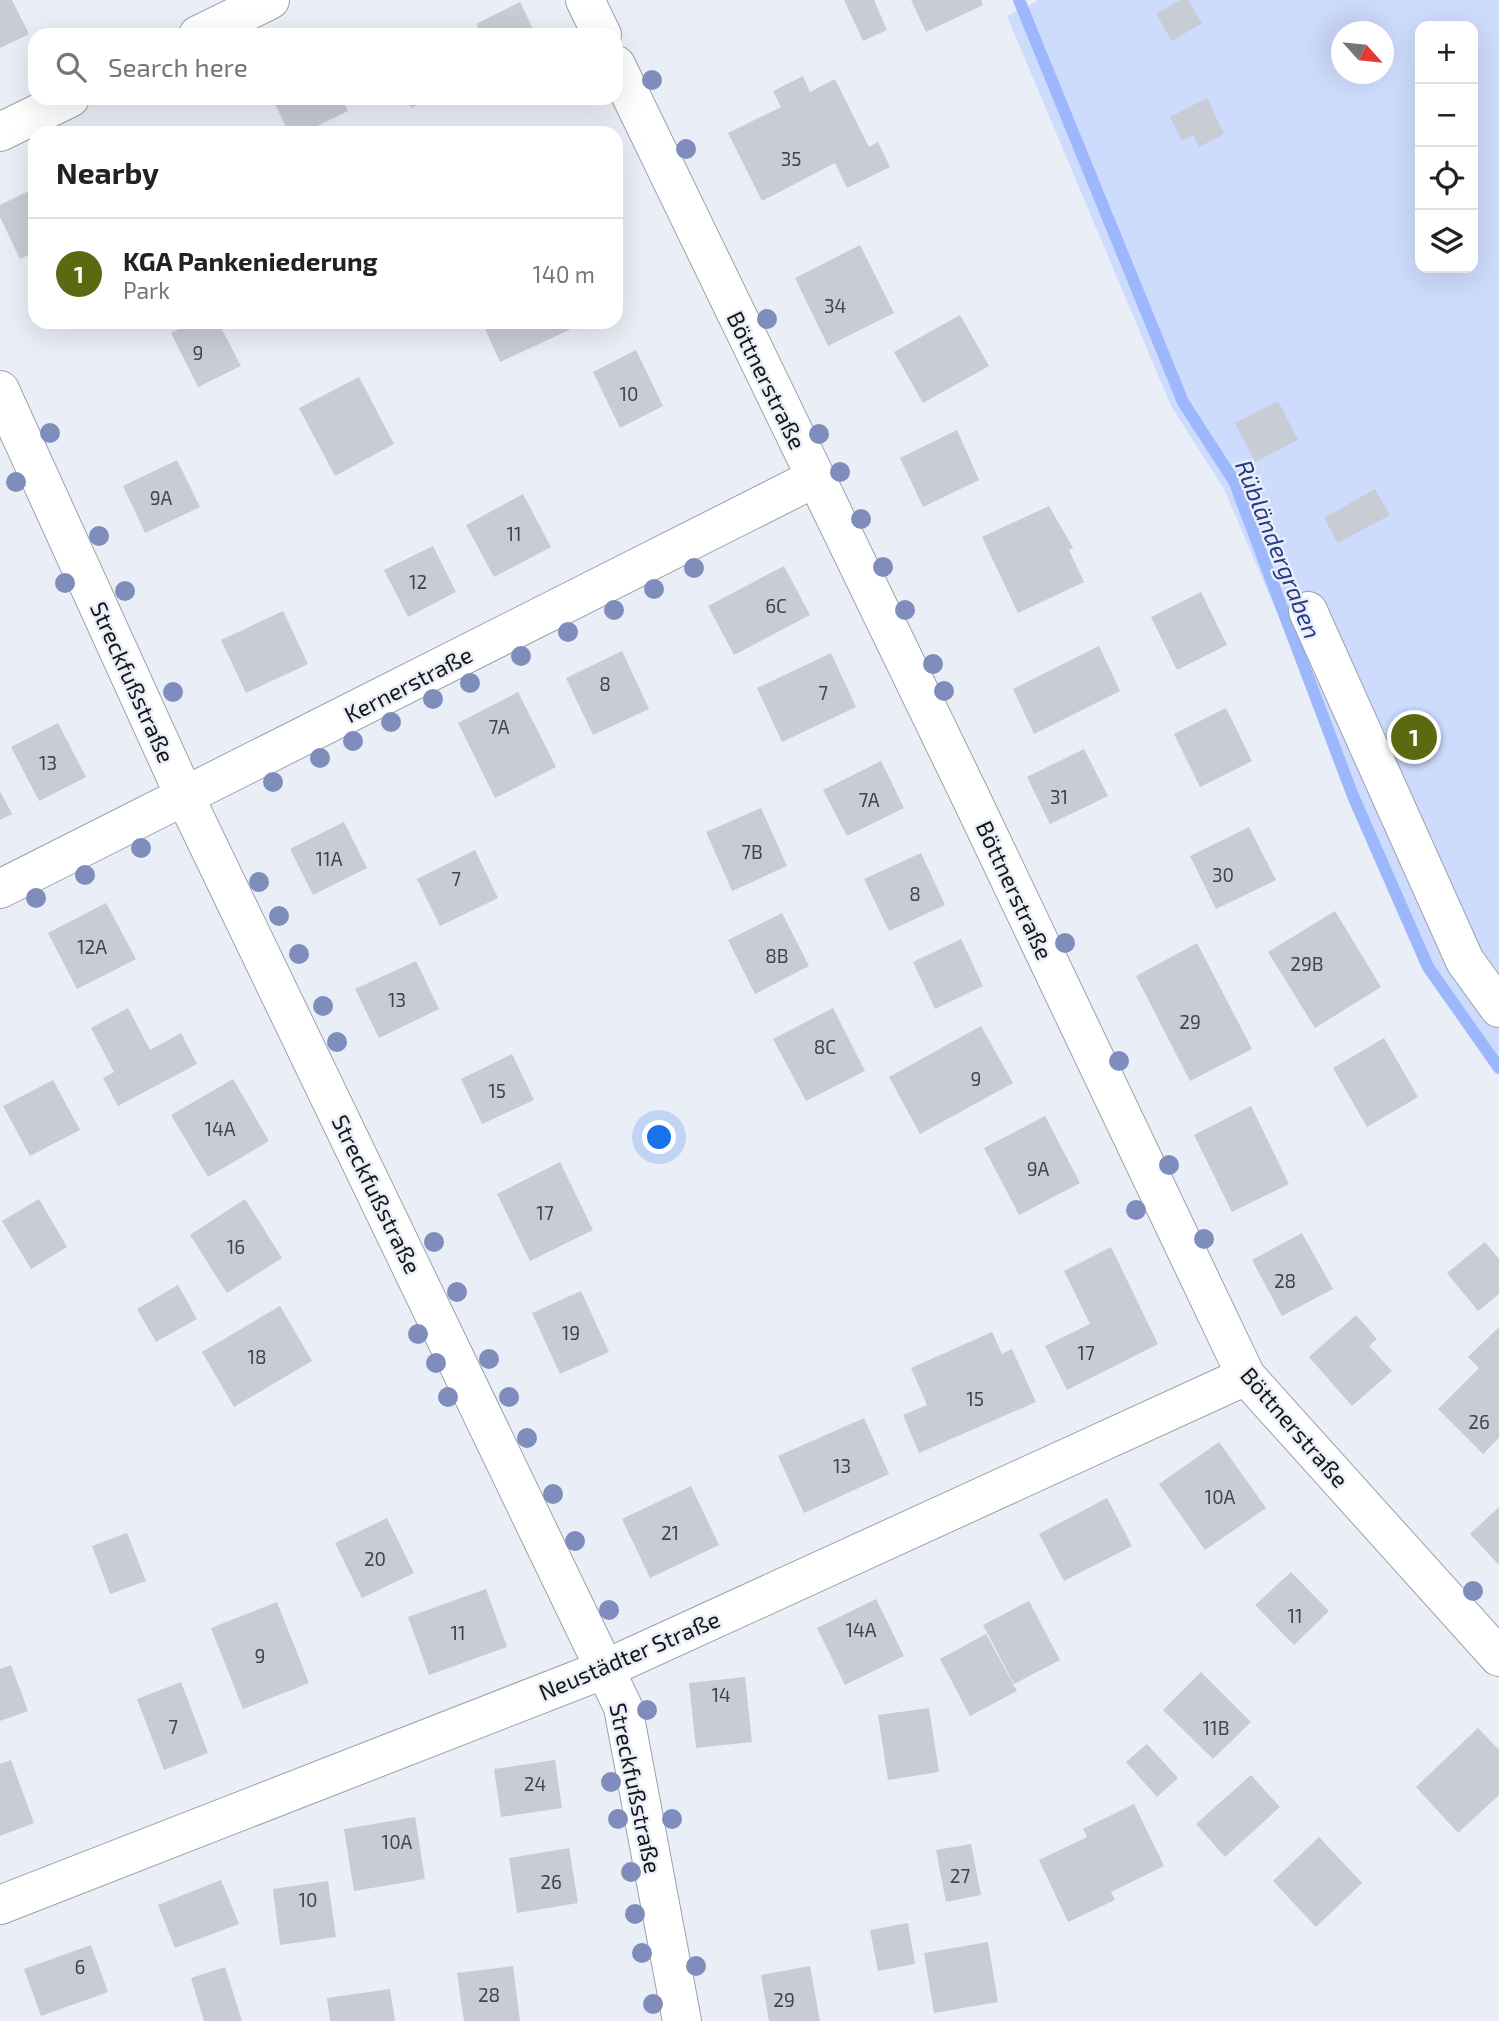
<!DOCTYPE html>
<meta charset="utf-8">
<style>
:root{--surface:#fff;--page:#f6f6f6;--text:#222;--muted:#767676;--line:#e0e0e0;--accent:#5c6911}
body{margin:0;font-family:"Exo 2",sans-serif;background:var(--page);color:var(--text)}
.controls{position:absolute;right:21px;top:21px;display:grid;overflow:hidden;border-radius:14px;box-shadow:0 7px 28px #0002}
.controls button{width:63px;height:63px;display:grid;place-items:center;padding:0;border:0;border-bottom:2px solid var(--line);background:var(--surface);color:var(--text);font:35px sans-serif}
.compass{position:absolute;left:1331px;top:21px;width:63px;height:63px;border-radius:50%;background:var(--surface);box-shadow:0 7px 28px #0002;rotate:117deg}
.you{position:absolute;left:660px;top:1138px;width:24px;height:24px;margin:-18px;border:5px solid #fff;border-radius:50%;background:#1a73e8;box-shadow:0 0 0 10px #1a73e833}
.badge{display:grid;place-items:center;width:46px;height:46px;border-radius:50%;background:var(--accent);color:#fff;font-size:23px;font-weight:700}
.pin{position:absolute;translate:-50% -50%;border:4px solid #fff;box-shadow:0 2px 7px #0006}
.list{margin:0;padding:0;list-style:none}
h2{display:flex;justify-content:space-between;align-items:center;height:91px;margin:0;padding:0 28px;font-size:30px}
h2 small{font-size:23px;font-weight:400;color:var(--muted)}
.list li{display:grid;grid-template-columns:46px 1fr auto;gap:21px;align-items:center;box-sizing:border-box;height:112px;padding:0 28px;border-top:2px solid var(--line)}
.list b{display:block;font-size:26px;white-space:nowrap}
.list p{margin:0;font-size:23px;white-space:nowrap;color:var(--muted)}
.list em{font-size:23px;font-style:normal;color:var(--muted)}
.icon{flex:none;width:38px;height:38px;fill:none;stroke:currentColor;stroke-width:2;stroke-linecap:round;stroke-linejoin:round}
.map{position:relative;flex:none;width:1499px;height:2021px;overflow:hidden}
.search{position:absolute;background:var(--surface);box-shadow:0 7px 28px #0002;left:28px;top:28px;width:595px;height:77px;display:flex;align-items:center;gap:18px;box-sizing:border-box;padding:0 24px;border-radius:21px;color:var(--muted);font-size:26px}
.panel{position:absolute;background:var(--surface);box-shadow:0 7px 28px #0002;left:28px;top:126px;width:595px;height:203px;border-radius:21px}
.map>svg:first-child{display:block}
</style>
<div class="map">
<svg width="1499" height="2021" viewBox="0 0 1499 2021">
<rect width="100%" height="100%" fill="#eaeef7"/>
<path fill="#cddbfc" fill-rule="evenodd" d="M1039,0H1499V1074L1436,985L1224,489L1171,406L1007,16ZM1420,26H1473V268H1420ZM1342,32H1384V74H1342Z"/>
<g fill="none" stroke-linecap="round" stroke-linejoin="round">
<polyline stroke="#9db7fd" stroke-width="12" points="1019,0 1183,402 1234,481 1353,796 1428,967 1499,1068"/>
</g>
<g fill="#c8ccd4">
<polygon points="0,0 12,0 29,34 0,48"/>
<polygon points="844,0 874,0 887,30 863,41"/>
<polygon points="911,0 981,0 983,5 926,32"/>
<polygon points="1180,0 1188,0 1202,23 1172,41 1156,14"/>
<polygon points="520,2 536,35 482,35 476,24"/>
<polygon points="803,76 810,92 835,79 869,147 878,142 890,167 847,188 835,163 762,201 728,133 781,107 773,91"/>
<polygon points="272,98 341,98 348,111 303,133 289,133"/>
<polygon points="406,98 431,98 411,108"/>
<polygon points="1207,98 1224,134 1199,147 1193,135 1182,141 1170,117"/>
<polygon points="35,188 35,252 20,259 0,217 0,205"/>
<polygon points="860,245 894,313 828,346 795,278"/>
<polygon points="960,315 989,366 923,403 894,352"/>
<polygon points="194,322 218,322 241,366 198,387 171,333"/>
<polygon points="482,322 581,322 582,324 500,362"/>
<polygon points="636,350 663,406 620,428 593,372"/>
<polygon points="359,377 394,444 335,476 299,408"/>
<polygon points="1278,401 1298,440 1255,462 1235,423"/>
<polygon points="957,430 979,480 923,507 900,458"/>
<polygon points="177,460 200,507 145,533 123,486"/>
<polygon points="1375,489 1390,515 1338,543 1324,518"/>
<polygon points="523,494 551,547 494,577 466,525"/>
<polygon points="1049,506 1073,548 1069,550 1084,582 1018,613 982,537"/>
<polygon points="433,546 456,592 408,617 384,570"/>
<polygon points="784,566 810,615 734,655 708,606"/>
<polygon points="1201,592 1227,645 1177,670 1151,617"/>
<polygon points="283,611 308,664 246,693 221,640"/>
<polygon points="1099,646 1120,691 1034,734 1013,689"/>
<polygon points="622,651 649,709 593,735 566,678"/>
<polygon points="831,653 856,707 782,742 757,688"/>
<polygon points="518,692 556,767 495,798 458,723"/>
<polygon points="1226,708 1252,761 1200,787 1174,734"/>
<polygon points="58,723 86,777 39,801 11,747"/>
<polygon points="1084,749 1108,796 1050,824 1027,777"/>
<polygon points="881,761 904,808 847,836 823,790"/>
<polygon points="0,791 12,814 0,820"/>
<polygon points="761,808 787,866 732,891 706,832"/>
<polygon points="344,822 367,868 313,895 290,849"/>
<polygon points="1249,827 1276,880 1216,909 1190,856"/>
<polygon points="475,850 498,898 440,926 417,879"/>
<polygon points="921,853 945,905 889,931 864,879"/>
<polygon points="106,903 136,959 77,989 48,933"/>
<polygon points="1335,911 1381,987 1315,1028 1268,952"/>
<polygon points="782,913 809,966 755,994 728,940"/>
<polygon points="961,939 983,986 935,1009 913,962"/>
<polygon points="1197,943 1252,1049 1190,1081 1136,976"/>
<polygon points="416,961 439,1009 379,1038 355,989"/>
<polygon points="128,1008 150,1050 181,1033 197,1064 118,1106 103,1078 114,1072 91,1028"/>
<polygon points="833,1008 865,1071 806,1101 773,1039"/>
<polygon points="981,1026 1013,1083 920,1134 889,1077"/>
<polygon points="1384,1038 1418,1097 1367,1127 1333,1068"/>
<polygon points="512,1054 534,1100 482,1124 461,1079"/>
<polygon points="233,1079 269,1141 208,1177 171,1115"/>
<polygon points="53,1080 80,1130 30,1156 3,1106"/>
<polygon points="1251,1106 1289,1184 1232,1212 1194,1135"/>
<polygon points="1045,1116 1080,1183 1019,1215 984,1148"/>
<polygon points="560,1162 593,1230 530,1261 497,1194"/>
<polygon points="39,1199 67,1247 31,1269 2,1221"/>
<polygon points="245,1199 282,1258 227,1293 190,1235"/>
<polygon points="1302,1233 1333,1289 1282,1316 1252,1260"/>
<polygon points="1485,1242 1499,1259 1499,1294 1478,1311 1447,1273"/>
<polygon points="1111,1247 1158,1344 1067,1390 1045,1346 1090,1324 1064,1271"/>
<polygon points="178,1285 197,1319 156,1342 137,1309"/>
<polygon points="581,1291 609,1352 560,1374 532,1313"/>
<polygon points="280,1306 312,1361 234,1407 202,1352"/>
<polygon points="1356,1315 1377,1339 1369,1346 1392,1371 1352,1406 1309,1357"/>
<polygon points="1499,1327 1499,1438 1483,1454 1438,1409 1479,1368 1468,1357"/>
<polygon points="992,1332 1002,1354 1012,1349 1036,1402 919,1453 903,1415 927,1405 911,1368"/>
<polygon points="864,1418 889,1474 804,1513 778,1456"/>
<polygon points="1219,1442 1266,1508 1205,1550 1159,1484"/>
<polygon points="691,1486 719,1545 650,1578 622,1519"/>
<polygon points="1107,1498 1132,1546 1064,1581 1039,1534"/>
<polygon points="1499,1507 1499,1565 1470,1534"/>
<polygon points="387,1518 414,1573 362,1598 335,1543"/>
<polygon points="127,1533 146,1581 110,1594 92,1546"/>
<polygon points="1291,1572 1329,1611 1294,1645 1255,1605"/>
<polygon points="486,1589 507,1647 429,1675 408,1617"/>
<polygon points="876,1599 904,1656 845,1685 817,1628"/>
<polygon points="1029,1601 1060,1660 1014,1684 983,1625"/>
<polygon points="277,1602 309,1683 243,1709 211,1628"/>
<polygon points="986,1634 1017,1691 970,1716 940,1659"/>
<polygon points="11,1665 28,1711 0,1721 0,1669"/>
<polygon points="1201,1672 1251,1722 1213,1759 1163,1710"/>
<polygon points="745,1677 752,1742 696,1748 689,1683"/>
<polygon points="181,1682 208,1753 164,1770 137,1699"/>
<polygon points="929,1708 939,1772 888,1780 878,1715"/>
<polygon points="1478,1728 1499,1750 1499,1795 1458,1833 1416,1787"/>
<polygon points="1147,1744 1178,1778 1157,1797 1126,1762"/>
<polygon points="11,1760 34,1823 0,1836 0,1764"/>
<polygon points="555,1760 562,1808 501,1817 494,1769"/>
<polygon points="1251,1775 1280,1807 1225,1857 1196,1824"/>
<polygon points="1134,1804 1164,1866 1111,1892 1115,1900 1068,1922 1039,1860 1087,1837 1083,1829"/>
<polygon points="415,1817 425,1879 354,1891 344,1829"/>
<polygon points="1319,1837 1362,1883 1316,1927 1273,1881"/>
<polygon points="971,1844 981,1895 946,1902 936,1850"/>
<polygon points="569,1848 578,1903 517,1913 509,1858"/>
<polygon points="221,1880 239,1924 175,1948 158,1905"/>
<polygon points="328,1881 336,1937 280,1945 273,1889"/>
<polygon points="908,1923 915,1964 878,1971 870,1930"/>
<polygon points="988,1942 998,2002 934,2013 924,1953"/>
<polygon points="91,1945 108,1992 41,2016 24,1969"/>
<polygon points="513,1966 520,2021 464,2021 457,1973"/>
<polygon points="810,1966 820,2021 769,2021 761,1975"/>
<polygon points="225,1967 242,2021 204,2021 191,1978"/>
<polygon points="390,1989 395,2021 330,2021 327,1998"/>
</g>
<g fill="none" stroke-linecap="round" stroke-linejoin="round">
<g stroke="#9da1a9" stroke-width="40">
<g id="minor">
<polyline points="585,0 602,35"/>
<polyline points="198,35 270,0"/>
<polyline points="616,65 971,798 1246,1376 1499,1657"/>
<polyline points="0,132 70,98"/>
<polyline points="0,390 185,797 623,1707 682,2021"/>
<polyline points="1308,611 1465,961 1499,1008"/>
<polyline points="0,889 815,478"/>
<polyline points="0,1905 605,1669 1246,1376"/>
</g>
</g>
<use href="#minor" stroke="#fff" stroke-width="38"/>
</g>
<g fill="#7f8dbc">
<circle cx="652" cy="80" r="10"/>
<circle cx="686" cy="149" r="10"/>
<circle cx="767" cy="319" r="10"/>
<circle cx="50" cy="433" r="10"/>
<circle cx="819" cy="434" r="10"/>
<circle cx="840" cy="472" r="10"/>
<circle cx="16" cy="482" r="10"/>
<circle cx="861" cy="519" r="10"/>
<circle cx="99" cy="536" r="10"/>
<circle cx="883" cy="567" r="10"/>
<circle cx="694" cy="568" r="10"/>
<circle cx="65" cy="583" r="10"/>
<circle cx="654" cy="589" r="10"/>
<circle cx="125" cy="591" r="10"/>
<circle cx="614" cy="610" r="10"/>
<circle cx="905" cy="610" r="10"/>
<circle cx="568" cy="632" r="10"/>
<circle cx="521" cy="656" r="10"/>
<circle cx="933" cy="664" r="10"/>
<circle cx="470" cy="683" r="10"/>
<circle cx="944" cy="691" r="10"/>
<circle cx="173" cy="692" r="10"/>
<circle cx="433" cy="699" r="10"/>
<circle cx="391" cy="722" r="10"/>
<circle cx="353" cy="741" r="10"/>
<circle cx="320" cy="758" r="10"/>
<circle cx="273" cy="782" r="10"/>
<circle cx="141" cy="848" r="10"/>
<circle cx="85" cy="875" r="10"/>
<circle cx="259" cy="882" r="10"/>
<circle cx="36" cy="898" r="10"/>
<circle cx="279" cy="916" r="10"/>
<circle cx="1065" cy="943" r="10"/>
<circle cx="299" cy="954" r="10"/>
<circle cx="323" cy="1006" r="10"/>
<circle cx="337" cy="1042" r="10"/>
<circle cx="1119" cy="1061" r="10"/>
<circle cx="1169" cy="1165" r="10"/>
<circle cx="1136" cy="1210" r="10"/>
<circle cx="1204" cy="1239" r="10"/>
<circle cx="434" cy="1242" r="10"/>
<circle cx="457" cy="1292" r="10"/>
<circle cx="418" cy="1334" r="10"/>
<circle cx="489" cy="1359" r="10"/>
<circle cx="436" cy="1363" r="10"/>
<circle cx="448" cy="1397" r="10"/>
<circle cx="509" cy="1397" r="10"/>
<circle cx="527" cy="1438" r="10"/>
<circle cx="553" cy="1494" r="10"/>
<circle cx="575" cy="1541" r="10"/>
<circle cx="1473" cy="1591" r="10"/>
<circle cx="609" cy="1610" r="10"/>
<circle cx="647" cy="1710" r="10"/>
<circle cx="611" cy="1782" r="10"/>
<circle cx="618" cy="1819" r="10"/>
<circle cx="672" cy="1819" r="10"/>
<circle cx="631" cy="1872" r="10"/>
<circle cx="635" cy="1914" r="10"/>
<circle cx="642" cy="1953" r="10"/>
<circle cx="696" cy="1966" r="10"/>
<circle cx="653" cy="2004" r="10"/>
</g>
<g text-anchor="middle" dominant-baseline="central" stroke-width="5" stroke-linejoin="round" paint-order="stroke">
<g font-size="19" fill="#424448">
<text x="791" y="158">35</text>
<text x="835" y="305">34</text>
<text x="198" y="352">9</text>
<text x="629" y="393">10</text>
<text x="161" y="497">9A</text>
<text x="514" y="533">11</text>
<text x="418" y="581">12</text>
<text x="776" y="605">6C</text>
<text x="605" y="683">8</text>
<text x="823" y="692">7</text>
<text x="499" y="726">7A</text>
<text x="48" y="762">13</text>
<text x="1059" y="796">31</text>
<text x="869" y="799">7A</text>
<text x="752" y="851">7B</text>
<text x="329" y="858">11A</text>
<text x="1223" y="874">30</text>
<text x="456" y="878">7</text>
<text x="915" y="893">8</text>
<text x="92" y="946">12A</text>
<text x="777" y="955">8B</text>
<text x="1307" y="963">29B</text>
<text x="397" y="999">13</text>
<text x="1190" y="1021">29</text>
<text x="825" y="1046">8C</text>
<text x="976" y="1078">9</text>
<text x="497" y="1090">15</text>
<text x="220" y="1128">14A</text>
<text x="1038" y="1168">9A</text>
<text x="545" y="1212">17</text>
<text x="236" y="1246">16</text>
<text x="1285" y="1280">28</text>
<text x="571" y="1332">19</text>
<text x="1086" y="1352">17</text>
<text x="257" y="1356">18</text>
<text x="975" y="1398">15</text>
<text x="1479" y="1421">26</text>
<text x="842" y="1465">13</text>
<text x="1220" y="1496">10A</text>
<text x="670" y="1532">21</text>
<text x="375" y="1558">20</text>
<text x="1295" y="1615">11</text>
<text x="861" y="1629">14A</text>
<text x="458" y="1632">11</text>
<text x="260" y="1655">9</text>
<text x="721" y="1694">14</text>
<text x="173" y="1726">7</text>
<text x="1216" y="1727">11B</text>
<text x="535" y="1783">24</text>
<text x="397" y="1841">10A</text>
<text x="960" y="1875">27</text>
<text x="551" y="1881">26</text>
<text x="308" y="1899">10</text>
<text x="80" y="1966">6</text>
<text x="489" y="1994">28</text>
<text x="784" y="1999">29</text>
</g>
<g font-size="23" fill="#151619" stroke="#eaeef7">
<text transform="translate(767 380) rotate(64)">Böttnerstraße</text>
<text transform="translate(133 682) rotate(66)">Streckfußstraße</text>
<text transform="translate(408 684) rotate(-27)">Kernerstraße</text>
<text transform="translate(1015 890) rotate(65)">Böttnerstraße</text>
<text transform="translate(377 1194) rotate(64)">Streckfußstraße</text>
<text transform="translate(1295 1427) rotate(49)">Böttnerstraße</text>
<text transform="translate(629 1655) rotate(-23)">Neustädter Straße</text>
<text transform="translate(636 1788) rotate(78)">Streckfußstraße</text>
</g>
<g font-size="24" font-style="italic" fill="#253a89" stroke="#eaeef7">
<text transform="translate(1279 549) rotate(68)">Rübländergraben</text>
</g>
</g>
</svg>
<div class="controls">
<button>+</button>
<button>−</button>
<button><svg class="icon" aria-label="locate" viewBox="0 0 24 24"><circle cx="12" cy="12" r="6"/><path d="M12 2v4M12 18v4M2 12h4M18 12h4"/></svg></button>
<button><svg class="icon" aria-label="layers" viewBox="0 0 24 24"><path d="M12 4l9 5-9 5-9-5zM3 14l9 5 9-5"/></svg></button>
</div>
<svg class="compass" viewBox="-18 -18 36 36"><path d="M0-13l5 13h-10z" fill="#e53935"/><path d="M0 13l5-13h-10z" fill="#767676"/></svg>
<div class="you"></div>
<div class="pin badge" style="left:1414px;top:737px">1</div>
<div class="search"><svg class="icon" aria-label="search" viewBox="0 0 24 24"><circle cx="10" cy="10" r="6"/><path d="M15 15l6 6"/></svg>Search here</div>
<section class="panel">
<h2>Nearby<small></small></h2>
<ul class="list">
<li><span class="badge">1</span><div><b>KGA Pankeniederung</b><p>Park</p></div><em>140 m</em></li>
</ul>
</section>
</div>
